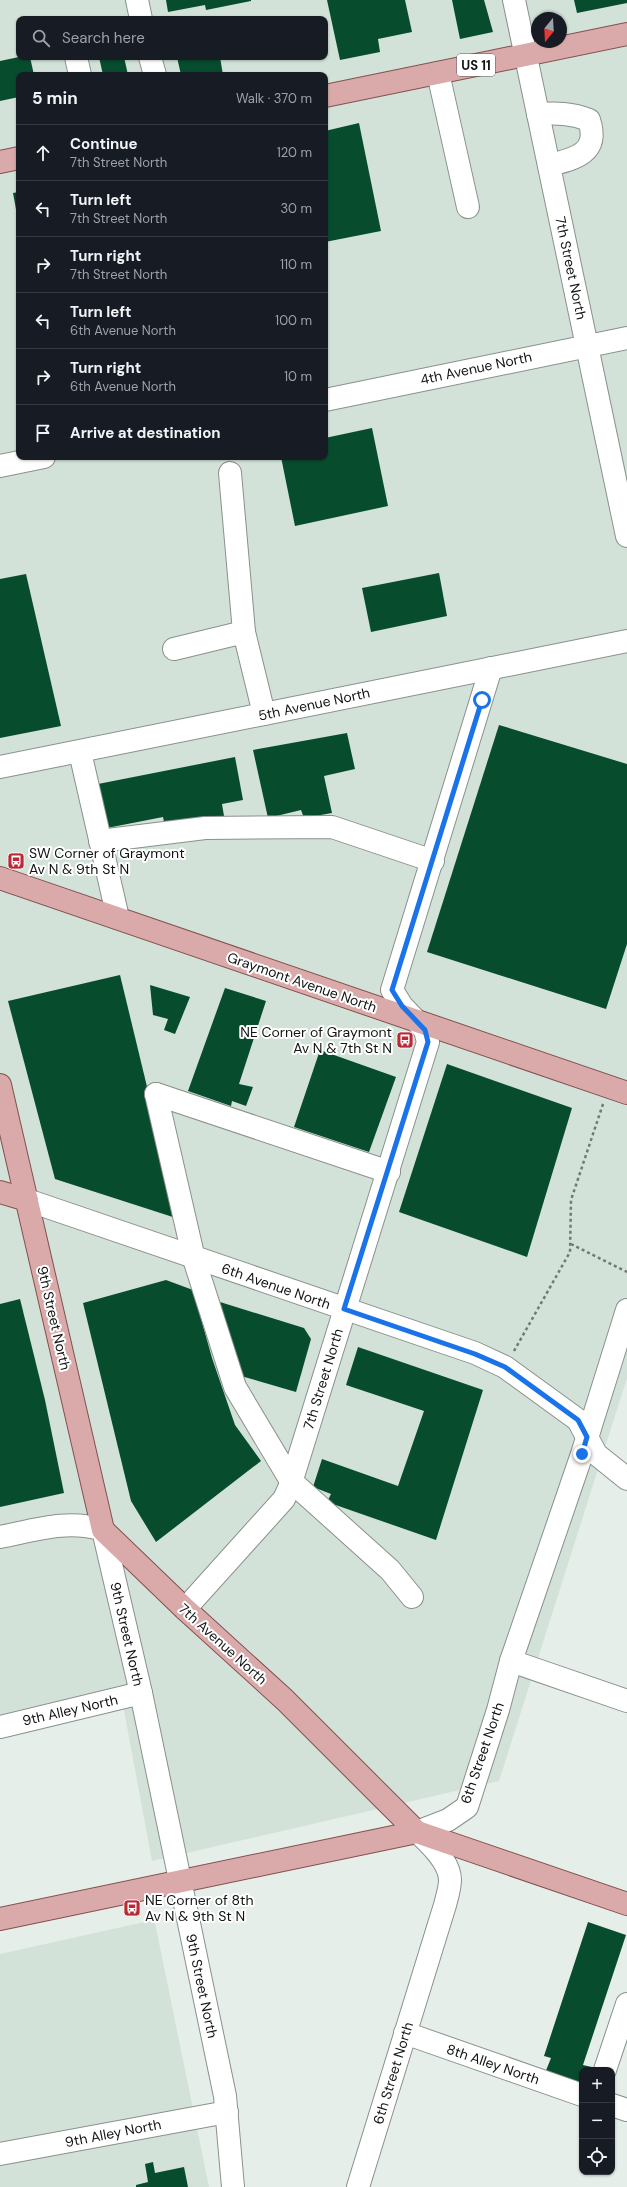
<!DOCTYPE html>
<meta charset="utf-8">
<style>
:root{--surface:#171b24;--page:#242831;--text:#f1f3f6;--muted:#9ea1a6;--line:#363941}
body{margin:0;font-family:"DM Sans",sans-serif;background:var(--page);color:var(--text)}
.controls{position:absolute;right:12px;bottom:12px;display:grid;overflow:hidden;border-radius:8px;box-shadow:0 1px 3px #0004}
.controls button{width:36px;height:36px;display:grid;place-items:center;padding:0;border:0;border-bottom:1px solid var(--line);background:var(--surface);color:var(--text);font:20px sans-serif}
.compass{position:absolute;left:531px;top:12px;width:36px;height:36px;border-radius:50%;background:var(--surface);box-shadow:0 1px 3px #0004;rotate:198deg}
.stop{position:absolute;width:12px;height:12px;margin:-9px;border:3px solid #1a73e8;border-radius:50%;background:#fff}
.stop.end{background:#1a73e8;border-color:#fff;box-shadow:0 1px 4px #0008}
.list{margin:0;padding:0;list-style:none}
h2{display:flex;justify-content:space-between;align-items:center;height:52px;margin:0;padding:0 16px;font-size:17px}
h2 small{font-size:13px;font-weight:400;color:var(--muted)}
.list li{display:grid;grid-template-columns:26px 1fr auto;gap:12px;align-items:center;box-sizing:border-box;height:56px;padding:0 16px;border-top:1px solid var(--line)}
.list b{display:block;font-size:15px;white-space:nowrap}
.list p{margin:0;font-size:13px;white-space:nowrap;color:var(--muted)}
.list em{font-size:13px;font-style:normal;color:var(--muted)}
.icon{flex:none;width:22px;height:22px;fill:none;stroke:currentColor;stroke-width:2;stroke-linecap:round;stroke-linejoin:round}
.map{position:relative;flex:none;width:627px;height:2187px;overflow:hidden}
.search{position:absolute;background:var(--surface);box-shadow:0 1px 3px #0004;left:16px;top:16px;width:312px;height:44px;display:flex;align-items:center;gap:10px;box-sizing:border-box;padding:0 14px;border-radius:8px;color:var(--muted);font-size:15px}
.panel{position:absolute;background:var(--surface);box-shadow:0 1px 3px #0004;left:16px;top:72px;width:312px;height:388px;border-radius:8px}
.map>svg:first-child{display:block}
</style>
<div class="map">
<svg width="627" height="2187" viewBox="0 0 627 2187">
<rect width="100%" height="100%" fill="#e5eee8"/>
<g fill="#d2e2d8" fill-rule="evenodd">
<path d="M0,0H627V1378L499,1781L152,1861L120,1689L0,1716ZM537,18H561V42H537ZM19,19H325V57H19ZM19,75H325V457H19Z"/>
<polygon points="149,1921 155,1923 209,2187 0,2187 0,1954"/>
</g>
<g fill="#084c2e">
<polygon points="166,0 251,0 251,1 206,10 205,5 168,12"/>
<polygon points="327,0 405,0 412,32 378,39 380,52 340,60"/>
<polygon points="452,0 484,0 493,32 460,39"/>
<polygon points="574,0 627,0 627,3 577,13"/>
<polygon points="19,57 30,57 34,75 19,75 19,97 0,101 0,61"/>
<polygon points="99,57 124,57 128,75 103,75"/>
<polygon points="177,57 220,57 223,75 181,75"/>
<polygon points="359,123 381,231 325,242 325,131"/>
<polygon points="19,192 19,220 18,220 13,193"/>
<polygon points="372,428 388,506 295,526 281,457 325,457 325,438"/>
<polygon points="439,573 447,616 371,632 362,588"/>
<polygon points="26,574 61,726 0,738 0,579"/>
<polygon points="499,725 627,764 627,944 606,1009 427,952"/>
<polygon points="347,733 355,769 324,776 332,813 304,818 301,810 268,818 253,750"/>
<polygon points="235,757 243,800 222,804 224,816 165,827 163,817 107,828 98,784"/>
<polygon points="120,975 179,1219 55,1179 8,1001"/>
<polygon points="150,985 190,997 175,1034 164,1030 168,1019 153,1015"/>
<polygon points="225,988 266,1001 239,1084 253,1087 246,1106 232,1101 231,1106 188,1091"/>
<polygon points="320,1050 396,1077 369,1152 294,1127"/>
<polygon points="447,1064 572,1108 527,1257 399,1212"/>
<polygon points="166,1280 193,1290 212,1358 235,1425 261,1461 156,1542 131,1501 83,1303"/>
<polygon points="20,1299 45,1400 64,1493 0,1507 0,1304"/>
<polygon points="220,1302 304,1328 311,1339 296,1392 241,1376"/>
<polygon points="358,1347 483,1390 436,1540 327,1502 331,1494 313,1487 322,1459 398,1486 424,1411 346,1385"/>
<polygon points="588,1922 626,1935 583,2065 596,2068 582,2070 582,2085 545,2073 551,2058 544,2056"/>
<polygon points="153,2162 155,2173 184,2167 188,2187 136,2187 136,2185 148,2182 145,2164"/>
</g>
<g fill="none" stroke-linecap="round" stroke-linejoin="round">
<g stroke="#89918c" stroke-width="24">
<g id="minor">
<polyline points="137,0 141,19"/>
<polyline points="514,0 627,536"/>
<polyline points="76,57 80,75"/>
<polyline points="150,57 155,75"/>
<polyline points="438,73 468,207"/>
<path d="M538,114C557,113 571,113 589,120C600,153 575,159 549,165"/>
<polyline points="325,400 627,338"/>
<polyline points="0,466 44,457"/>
<polyline points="230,473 244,632 264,714"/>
<polyline points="174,649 244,632"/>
<polyline points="80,752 118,918"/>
<polyline points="0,767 627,641"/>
<polyline points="100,841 205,828 332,827 433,861"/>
<polyline points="156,1094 194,1259 235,1387 291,1481 390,1570 412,1597"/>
<polyline points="156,1094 389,1172"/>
<polyline points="27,1200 475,1353 505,1367 578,1420 596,1454 627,1479"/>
<path d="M0,1537C36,1530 67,1519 103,1530L141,1693L225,2096L233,2187"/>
<polyline points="185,1609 284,1499 290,1486 428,1042 425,1030 402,1006 392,990 491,668"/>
<polyline points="511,1661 627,1701"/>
<polyline points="0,1727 141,1693"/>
<polyline points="405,2033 582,2095"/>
<polyline points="605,2070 627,2004"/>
<polyline points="612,2105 627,2110"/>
<polyline points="0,2154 227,2112"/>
<path d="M358,2187L445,1905C447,1897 450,1888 450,1880C450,1863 430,1843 417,1832L448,1820L467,1807L498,1710L511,1661L582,1454L627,1310"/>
</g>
</g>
<g stroke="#83504e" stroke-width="24">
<g id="major">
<polyline points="325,96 627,34"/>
<polyline points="0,162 19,158"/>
<polyline points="0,878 627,1093"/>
<polyline points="0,1085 103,1530 185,1609 285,1700 417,1832"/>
<polyline points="0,1192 27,1200"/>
<polyline points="0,1919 417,1832 627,1904"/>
</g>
</g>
<g stroke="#727874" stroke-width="2.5" stroke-dasharray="3 3" stroke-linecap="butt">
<polyline points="571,1244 627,1272"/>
<polyline points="514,1351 570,1252 571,1200 603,1104"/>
</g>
<use href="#minor" stroke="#fff" stroke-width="22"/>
<use href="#major" stroke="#d9aaa9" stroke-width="22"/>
</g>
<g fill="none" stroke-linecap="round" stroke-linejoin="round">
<polyline stroke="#1a73e8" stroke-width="5" points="482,700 392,990 402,1006 425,1030 428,1042 344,1309 475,1354 505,1367 578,1420 587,1437 582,1454"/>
</g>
<defs>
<g id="bus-square" transform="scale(0.9)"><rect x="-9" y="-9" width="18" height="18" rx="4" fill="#ba2a36" stroke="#fff"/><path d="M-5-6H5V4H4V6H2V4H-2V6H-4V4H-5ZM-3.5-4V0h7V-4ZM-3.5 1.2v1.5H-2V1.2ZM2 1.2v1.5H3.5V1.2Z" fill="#fff"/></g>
</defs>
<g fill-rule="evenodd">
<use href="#bus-square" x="16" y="861"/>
<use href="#bus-square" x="405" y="1040"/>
<use href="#bus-square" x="132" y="1908"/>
</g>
<g text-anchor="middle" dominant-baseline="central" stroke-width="4" stroke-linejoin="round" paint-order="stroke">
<rect fill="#fff" stroke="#585a59" stroke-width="1" x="457" y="54" width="38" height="22" rx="3"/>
<g font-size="13" font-weight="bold" fill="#111412">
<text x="476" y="65">US 11</text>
</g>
<g font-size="14" fill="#111412" stroke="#fff">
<text transform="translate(571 268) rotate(78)">7th Street North</text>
<text transform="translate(476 368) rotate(-12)">4th Avenue North</text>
<text transform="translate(314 704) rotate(-12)">5th Avenue North</text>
<text transform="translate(302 982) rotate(19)">Graymont Avenue North</text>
<text transform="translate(276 1286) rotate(19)">6th Avenue North</text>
<text transform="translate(54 1318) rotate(77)">9th Street North</text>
<text transform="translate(323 1379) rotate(-73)">7th Street North</text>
<text transform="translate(127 1634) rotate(77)">9th Street North</text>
<text transform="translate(223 1644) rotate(42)">7th Avenue North</text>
<text transform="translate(70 1710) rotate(-13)">9th Alley North</text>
<text transform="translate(482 1753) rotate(-71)">6th Street North</text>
<text transform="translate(202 1986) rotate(78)">9th Street North</text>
<text transform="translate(493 2064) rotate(19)">8th Alley North</text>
<text transform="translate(393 2073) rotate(-73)">6th Street North</text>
<text transform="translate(113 2133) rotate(-11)">9th Alley North</text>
</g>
<g font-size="14" fill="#111412" stroke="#fff" text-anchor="start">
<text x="29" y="853">SW Corner of Graymont<tspan x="29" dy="16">Av N &amp; 9th St N</tspan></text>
<text x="392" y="1032" text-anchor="end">NE Corner of Graymont<tspan x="392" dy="16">Av N &amp; 7th St N</tspan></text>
<text x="145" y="1900">NE Corner of 8th<tspan x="145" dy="16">Av N &amp; 9th St N</tspan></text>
</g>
</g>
</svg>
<div class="controls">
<button>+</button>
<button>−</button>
<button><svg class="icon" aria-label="locate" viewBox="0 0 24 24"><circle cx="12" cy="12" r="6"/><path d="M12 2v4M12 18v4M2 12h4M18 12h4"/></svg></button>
</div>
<svg class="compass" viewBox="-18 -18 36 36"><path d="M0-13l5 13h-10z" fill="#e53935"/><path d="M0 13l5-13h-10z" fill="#9ea1a6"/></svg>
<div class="stop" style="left:482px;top:700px"></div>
<div class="stop end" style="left:582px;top:1454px"></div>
<div class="search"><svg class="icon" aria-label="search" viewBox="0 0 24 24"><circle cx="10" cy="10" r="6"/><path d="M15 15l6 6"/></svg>Search here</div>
<section class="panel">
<h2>5 min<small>Walk · 370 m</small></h2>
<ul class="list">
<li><svg class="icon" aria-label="ahead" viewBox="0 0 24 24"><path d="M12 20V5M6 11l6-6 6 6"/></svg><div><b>Continue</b><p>7th Street North</p></div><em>120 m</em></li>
<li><svg class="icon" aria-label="left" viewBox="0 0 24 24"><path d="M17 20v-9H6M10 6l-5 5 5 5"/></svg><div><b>Turn left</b><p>7th Street North</p></div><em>30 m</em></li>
<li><svg class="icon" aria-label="right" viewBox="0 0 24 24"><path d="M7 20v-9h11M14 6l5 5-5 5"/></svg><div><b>Turn right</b><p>7th Street North</p></div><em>110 m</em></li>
<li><svg class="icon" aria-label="left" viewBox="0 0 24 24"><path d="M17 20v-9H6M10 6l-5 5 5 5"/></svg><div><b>Turn left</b><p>6th Avenue North</p></div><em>100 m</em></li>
<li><svg class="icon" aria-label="right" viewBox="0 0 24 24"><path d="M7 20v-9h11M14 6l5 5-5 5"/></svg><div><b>Turn right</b><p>6th Avenue North</p></div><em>10 m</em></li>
<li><svg class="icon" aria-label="arrive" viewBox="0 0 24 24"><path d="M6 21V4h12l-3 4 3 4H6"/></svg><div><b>Arrive at destination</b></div></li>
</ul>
</section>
</div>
